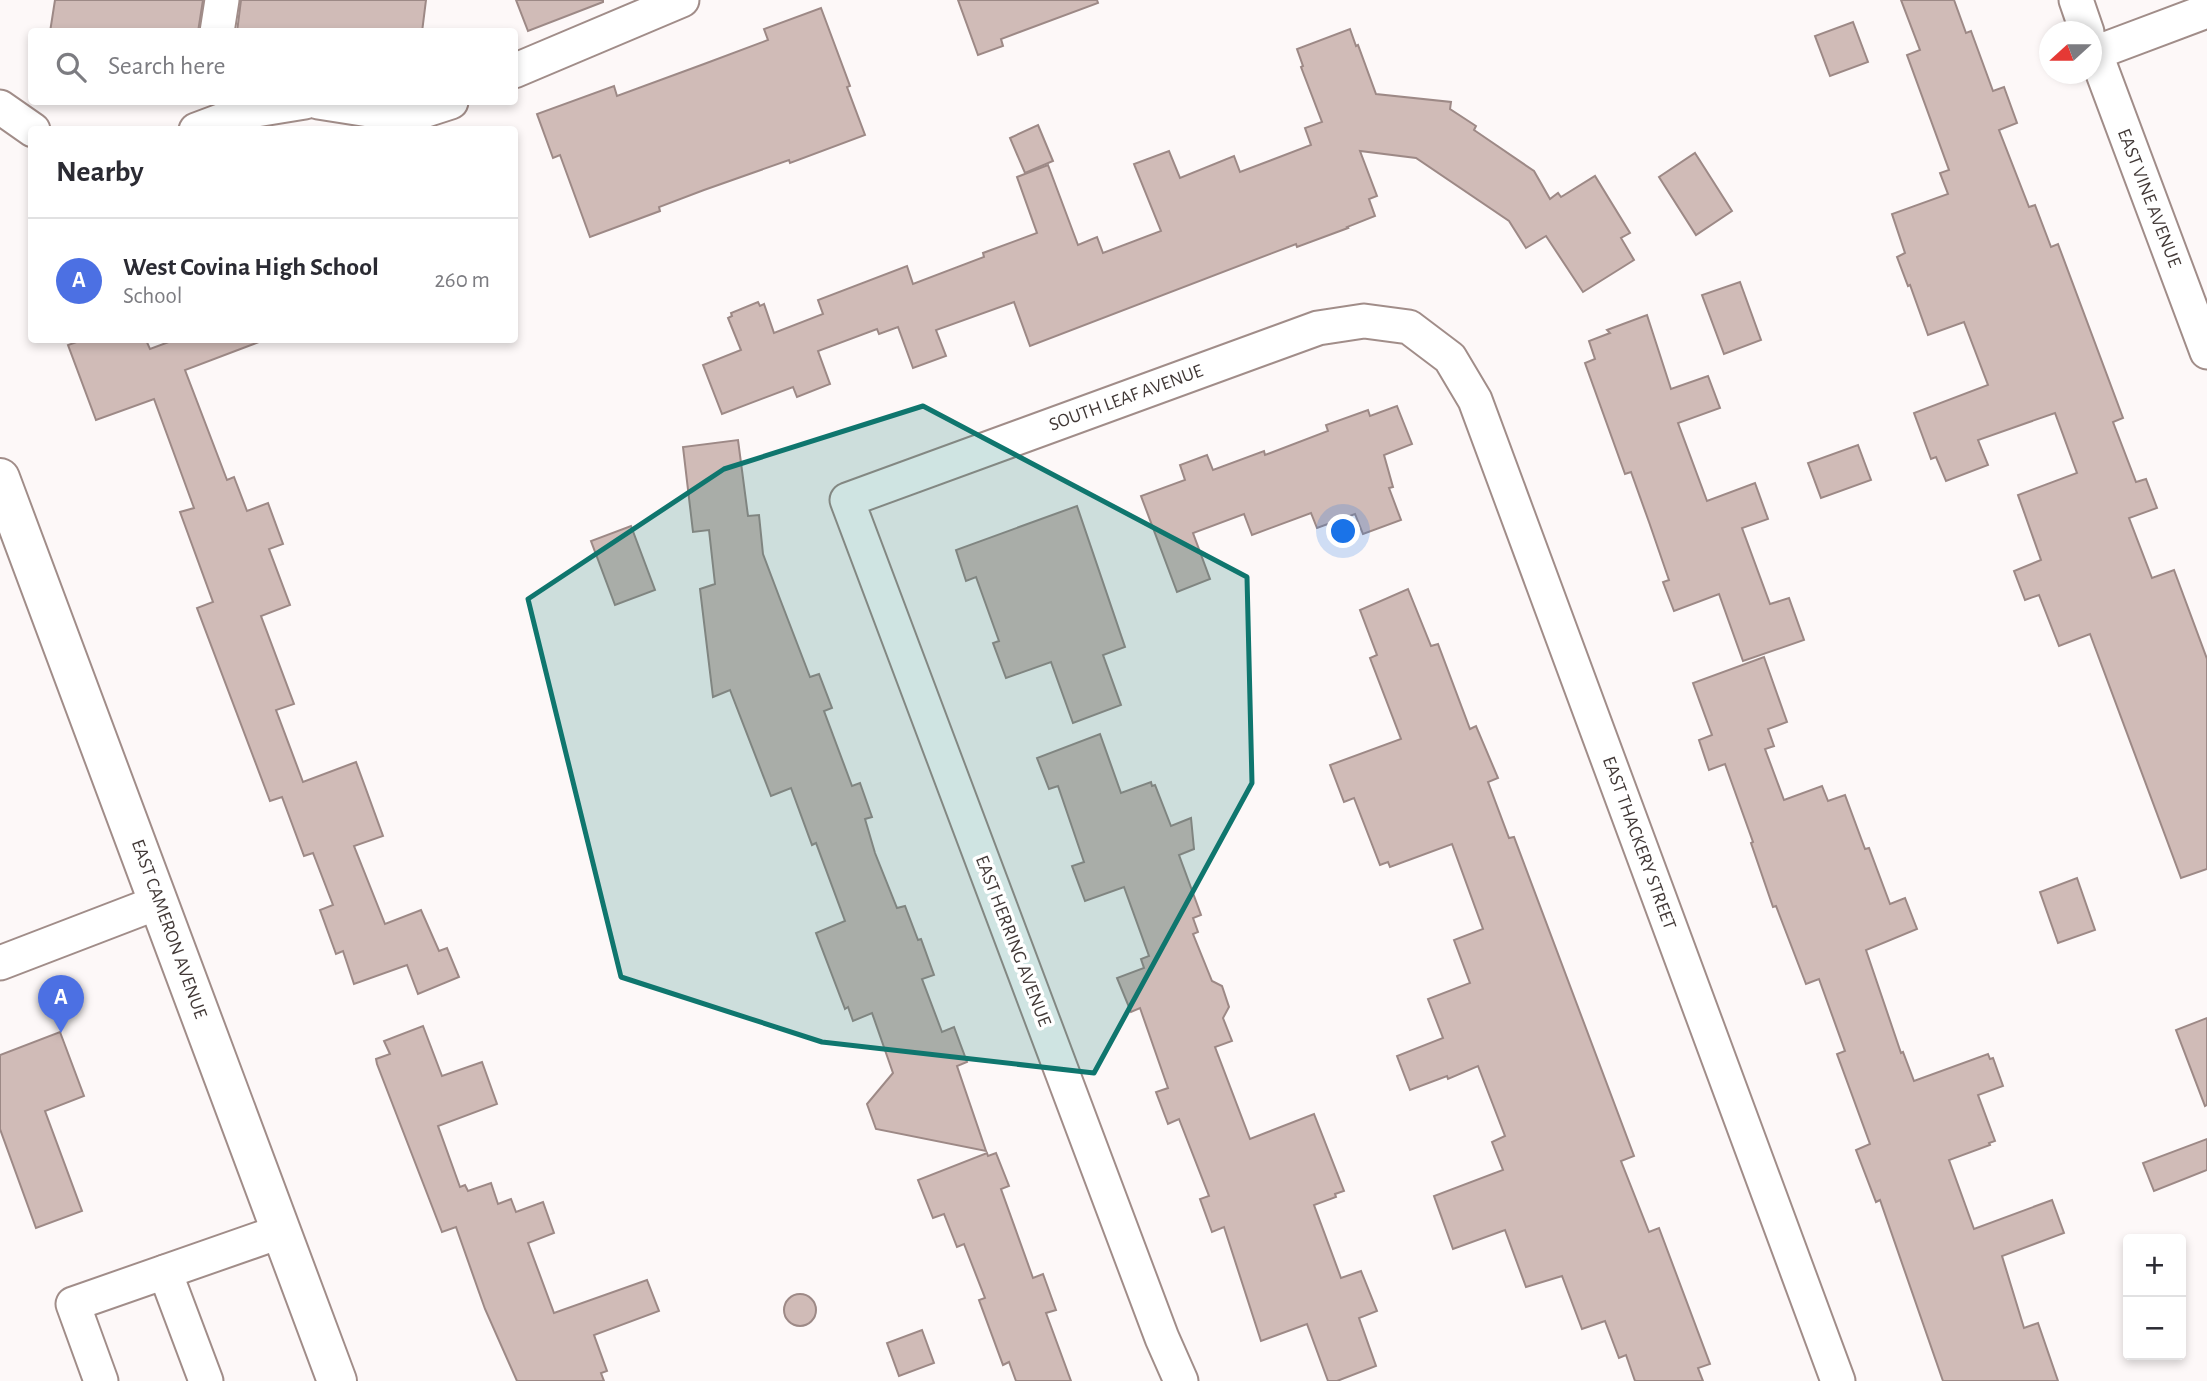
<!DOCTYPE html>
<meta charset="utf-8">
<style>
:root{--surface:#fff;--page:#f2f2f3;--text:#2b2b33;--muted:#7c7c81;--line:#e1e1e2;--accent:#4c70e3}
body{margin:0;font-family:"Alegreya Sans",sans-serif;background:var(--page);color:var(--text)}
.controls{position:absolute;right:21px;bottom:21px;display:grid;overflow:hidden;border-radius:7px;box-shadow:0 4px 10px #0003}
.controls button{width:63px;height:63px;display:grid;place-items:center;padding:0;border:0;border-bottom:2px solid var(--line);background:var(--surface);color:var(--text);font:35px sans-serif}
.compass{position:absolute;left:2039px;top:21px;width:63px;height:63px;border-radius:50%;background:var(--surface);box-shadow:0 4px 10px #0003;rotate:249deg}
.you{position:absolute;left:1344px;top:532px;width:24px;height:24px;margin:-18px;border:5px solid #fff;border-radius:50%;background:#1a73e8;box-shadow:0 0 0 10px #1a73e833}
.badge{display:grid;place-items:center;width:46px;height:46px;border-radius:50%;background:var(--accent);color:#fff;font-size:23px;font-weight:700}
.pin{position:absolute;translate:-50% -58px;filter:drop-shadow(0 2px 4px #0008)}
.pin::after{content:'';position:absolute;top:37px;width:24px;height:21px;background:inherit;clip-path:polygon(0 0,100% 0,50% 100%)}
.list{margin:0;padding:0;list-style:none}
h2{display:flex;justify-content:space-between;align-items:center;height:91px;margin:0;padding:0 28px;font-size:30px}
h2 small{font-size:23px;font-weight:400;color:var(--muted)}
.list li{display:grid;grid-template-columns:46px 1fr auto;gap:21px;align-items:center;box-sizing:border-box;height:126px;padding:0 28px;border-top:2px solid var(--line)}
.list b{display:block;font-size:26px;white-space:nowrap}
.list p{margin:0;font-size:23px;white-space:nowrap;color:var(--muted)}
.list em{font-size:23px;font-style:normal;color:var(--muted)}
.icon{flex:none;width:38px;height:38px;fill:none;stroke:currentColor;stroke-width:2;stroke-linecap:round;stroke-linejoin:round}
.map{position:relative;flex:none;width:2207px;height:1381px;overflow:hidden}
.search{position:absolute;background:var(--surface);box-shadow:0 4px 10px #0003;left:28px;top:28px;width:490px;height:77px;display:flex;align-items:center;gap:18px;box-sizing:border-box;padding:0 24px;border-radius:7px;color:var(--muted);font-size:26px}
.panel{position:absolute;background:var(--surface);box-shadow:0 4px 10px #0003;left:28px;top:126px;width:490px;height:217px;border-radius:7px}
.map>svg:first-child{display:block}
</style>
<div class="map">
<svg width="2207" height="1381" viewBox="0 0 2207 1381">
<rect width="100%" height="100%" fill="#fdf8f8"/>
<g fill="#d0bbb7" stroke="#9d8986" stroke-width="2">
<polygon points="55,0 203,0 198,32 50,32"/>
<polygon points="241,0 426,0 422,32 237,32"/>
<polygon points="516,0 603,0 603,2 528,31"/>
<polygon points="958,0 1097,0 1098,3 1001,39 1003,46 978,55"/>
<polygon points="1901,0 1954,0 1966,33 1971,31 1993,91 2004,87 2017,123 1999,130 2029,207 2035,205 2051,247 2058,244 2123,418 2113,422 2136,482 2146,479 2157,508 2129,518 2152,578 2174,570 2207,659 2207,869 2181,878 2090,634 2059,646 2039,595 2025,600 2014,571 2041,560 2018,495 2077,473 2055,413 1978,440 1988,465 1946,481 1936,457 1931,459 1914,413 1988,385 1964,322 1928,335 1910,285 1908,286 1897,257 1905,253 1892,214 1948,194 1940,173 1949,170 1907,55 1920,50"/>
<polygon points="821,8 850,86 847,87 865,135 790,163 789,160 704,190 659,207 660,211 590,237 560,155 553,158 537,114 614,86 617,96 704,64 768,40 764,29"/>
<polygon points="1853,22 1868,62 1830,76 1815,36"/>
<polygon points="1350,29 1356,46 1358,45 1376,94 1451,102 1450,109 1476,126 1474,130 1534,171 1550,199 1558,193 1561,197 1595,176 1630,233 1621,238 1634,260 1583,292 1546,236 1526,248 1509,221 1416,158 1360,151 1377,196 1369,199 1375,216 1347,227 1348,228 1297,247 1296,244 1030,346 1014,302 936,330 946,356 913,368 898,327 879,334 877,329 818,351 830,384 797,397 793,387 722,414 703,365 741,350 728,318 732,316 731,313 758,302 760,306 764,304 774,333 823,314 818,300 907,266 913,284 984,257 983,253 1037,233 1017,177 1048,165 1078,245 1097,237 1103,253 1161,231 1134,164 1169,151 1180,178 1234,156 1240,172 1311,145 1305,128 1322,122 1301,67 1303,66 1297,49"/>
<polygon points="1038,125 1053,161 1025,173 1010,138"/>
<polygon points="1695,153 1732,211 1696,235 1659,177"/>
<polygon points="1740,282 1761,340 1724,354 1702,295"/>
<polygon points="1647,315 1671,389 1708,376 1720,408 1678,423 1707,501 1755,483 1768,519 1742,528 1770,604 1789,598 1804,640 1743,661 1719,594 1674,611 1663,582 1669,580 1649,522 1631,472 1625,474 1585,363 1595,359 1589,341 1610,333 1607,330"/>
<polygon points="82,340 146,340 150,349 174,340 258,340 259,342 185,370 227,480 234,477 247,511 268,503 283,544 269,549 290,605 261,616 294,704 276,710 303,782 356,762 383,836 354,846 385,924 421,910 439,951 447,948 459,977 418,994 407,965 354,984 343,951 336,954 320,910 333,905 313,853 304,856 282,797 270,801 197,608 213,602 180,512 194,508 154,399 96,420 68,345"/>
<polygon points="1397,406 1412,444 1384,455 1393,487 1389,488 1401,520 1363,534 1355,514 1317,528 1311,513 1252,535 1244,514 1193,533 1210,579 1177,592 1141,496 1185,480 1180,465 1207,455 1213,470 1264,451 1265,455 1328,431 1326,425 1368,410 1370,416"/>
<polygon points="738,440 748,516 759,515 763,554 780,599 810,677 819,674 832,708 824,711 852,786 860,783 872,817 865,819 875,853 897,908 905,906 918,940 921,939 934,975 922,979 942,1032 954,1027 967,1062 957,1066 986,1151 876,1129 867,1104 893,1073 872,1013 853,1021 848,1007 845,1009 816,933 845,921 816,843 812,845 791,788 771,796 730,690 713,697 700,589 715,584 709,530 693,532 683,447"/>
<polygon points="1858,445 1871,480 1821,498 1808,463"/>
<polygon points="1077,506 1125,647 1103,655 1121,705 1073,723 1051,662 1006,678 993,643 999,641 976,577 966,581 956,550"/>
<polygon points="631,526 655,590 615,605 591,541"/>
<polygon points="1408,589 1431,646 1438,644 1470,729 1476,726 1498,778 1488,782 1509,838 1514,837 1634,1156 1621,1161 1649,1232 1659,1228 1710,1364 1698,1368 1703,1381 1635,1381 1626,1355 1619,1358 1605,1321 1582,1329 1562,1276 1526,1287 1505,1230 1453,1249 1434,1196 1503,1170 1492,1142 1505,1136 1478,1066 1448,1079 1447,1076 1410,1090 1397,1056 1443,1038 1428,999 1470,983 1454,940 1483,929 1452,844 1390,867 1388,862 1380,865 1354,798 1344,802 1330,765 1401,739 1370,658 1377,655 1360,610"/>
<polygon points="1764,657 1787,722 1768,729 1774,746 1765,749 1784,800 1822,786 1828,801 1845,795 1865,849 1869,848 1890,904 1905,898 1917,929 1866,950 1901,1053 1903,1052 1914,1081 1988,1054 1990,1059 1993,1058 2003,1086 1978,1095 1995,1141 1989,1143 1990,1145 1949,1160 1974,1229 2052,1200 2064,1233 2002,1256 2024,1328 2038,1323 2058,1381 1943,1381 1880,1200 1876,1202 1856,1150 1870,1144 1837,1054 1845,1051 1819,979 1806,984 1776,906 1773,907 1751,843 1753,842 1725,764 1709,770 1699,740 1712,735 1693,683"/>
<polygon points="1100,734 1121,793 1151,782 1152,786 1155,785 1171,826 1191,818 1194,849 1179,855 1201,915 1193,918 1198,932 1193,934 1212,981 1222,986 1229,1007 1223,1018 1232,1041 1215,1047 1250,1139 1314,1114 1344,1191 1335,1194 1336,1197 1314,1205 1341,1278 1361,1271 1377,1311 1359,1318 1376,1366 1337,1381 1328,1381 1307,1324 1261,1341 1224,1227 1212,1232 1200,1199 1209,1196 1179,1119 1168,1124 1156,1092 1168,1088 1140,1008 1131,1012 1117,978 1144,968 1141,959 1149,956 1124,887 1085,901 1072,866 1084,862 1058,786 1049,789 1037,758"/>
<polygon points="2077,878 2095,930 2058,943 2040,892"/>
<polygon points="2207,1018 2207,1105 2205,1106 2176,1030"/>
<polygon points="423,1026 442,1076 482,1062 497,1104 438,1126 460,1187 465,1185 468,1191 491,1183 498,1204 511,1199 516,1212 543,1202 554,1233 528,1243 554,1313 647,1280 659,1311 594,1335 607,1371 601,1373 604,1381 517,1381 485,1309 456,1227 442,1232 377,1064 376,1059 390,1054 384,1041"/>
<polygon points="60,1032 84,1096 45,1111 82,1211 36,1228 0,1129 0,1055"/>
<polygon points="2207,1139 2207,1170 2154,1191 2143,1163"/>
<polygon points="987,1153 988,1156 996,1153 1009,1186 1001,1189 1033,1278 1043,1274 1056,1310 1046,1313 1071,1381 1016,1381 1009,1362 1003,1365 979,1300 985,1298 964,1244 957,1247 944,1214 933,1218 918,1180"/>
<circle cx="800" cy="1310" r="16"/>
<polygon points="922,1330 934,1363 899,1376 887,1343"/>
</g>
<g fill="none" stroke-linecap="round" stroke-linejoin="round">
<g stroke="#a18d89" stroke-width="37">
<g id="minor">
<polyline points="2076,0 2087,32"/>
<polyline points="217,32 222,0"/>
<polyline points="2092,44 2207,352"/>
<polyline points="2095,53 2207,11"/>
<polyline points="514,71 682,0"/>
<polyline points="318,102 369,110 417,113 451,102"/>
<polyline points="0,107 33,130"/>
<polyline points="196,130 244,112 305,102"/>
<polyline points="0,963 159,902"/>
<polyline points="165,1272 206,1381"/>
<polyline points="101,1381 73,1304 282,1231"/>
<polyline points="1181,1381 1162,1338 847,500 1318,328 1364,321 1409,327 1450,358 1475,400 1838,1381"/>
</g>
</g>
<g stroke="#a18d89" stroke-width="42">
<polyline id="major" points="0,478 337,1381"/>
</g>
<use href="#minor" stroke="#fff" stroke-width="33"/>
<use href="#major" stroke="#fff" stroke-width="38"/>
</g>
<path fill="#0f766e" fill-opacity="0.2" stroke="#0f766e" stroke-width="5" stroke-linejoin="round" d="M923,406L1247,577L1252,783L1094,1073L822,1042L621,977L528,599L724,469Z"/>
<g text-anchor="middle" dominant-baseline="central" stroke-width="7" stroke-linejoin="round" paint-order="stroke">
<g font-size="19" fill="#423937" stroke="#fff">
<text transform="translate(2149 198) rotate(69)">EAST VINE AVENUE</text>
<text transform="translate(1126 398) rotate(-20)">SOUTH LEAF AVENUE</text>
<text transform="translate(1639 843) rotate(70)">EAST THACKERY STREET</text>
<text transform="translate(169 929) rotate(70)">EAST CAMERON AVENUE</text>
<text transform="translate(1013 941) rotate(69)">EAST HERRING AVENUE</text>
</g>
</g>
</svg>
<div class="controls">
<button>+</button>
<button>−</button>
</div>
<svg class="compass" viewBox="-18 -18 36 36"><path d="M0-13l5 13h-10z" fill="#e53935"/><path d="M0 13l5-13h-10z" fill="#7c7c81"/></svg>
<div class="you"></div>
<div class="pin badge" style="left:61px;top:1033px">A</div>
<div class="search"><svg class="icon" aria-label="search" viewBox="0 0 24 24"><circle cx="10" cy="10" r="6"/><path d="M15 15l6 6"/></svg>Search here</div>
<section class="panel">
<h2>Nearby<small></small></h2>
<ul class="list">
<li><span class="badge">A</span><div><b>West Covina High School</b><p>School</p></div><em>260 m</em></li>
</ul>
</section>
</div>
